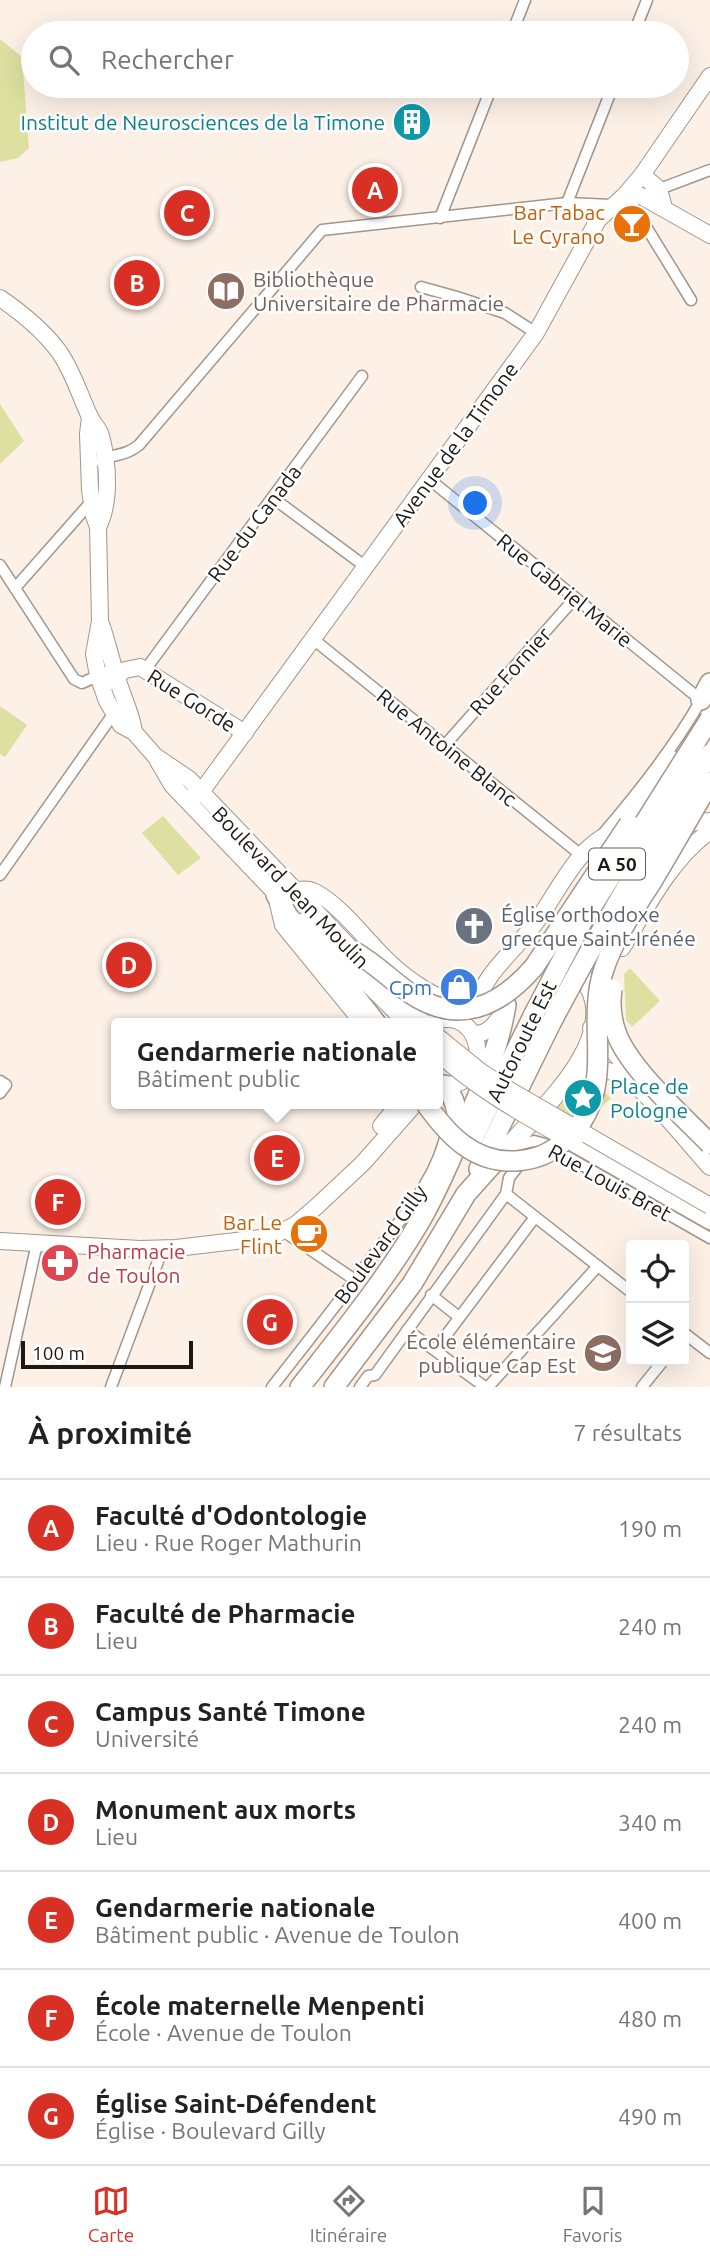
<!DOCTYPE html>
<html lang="fr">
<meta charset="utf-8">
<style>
:root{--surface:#fff;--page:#f6f6f6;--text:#222;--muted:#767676;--line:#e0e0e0;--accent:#d93025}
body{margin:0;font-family:Ubuntu,sans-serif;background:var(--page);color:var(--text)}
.controls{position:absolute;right:21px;bottom:21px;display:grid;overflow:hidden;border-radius:7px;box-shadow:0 7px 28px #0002}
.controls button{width:63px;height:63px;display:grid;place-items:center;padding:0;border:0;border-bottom:2px solid var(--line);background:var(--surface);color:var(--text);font:35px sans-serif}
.scale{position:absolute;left:21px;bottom:18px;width:172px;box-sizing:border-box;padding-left:7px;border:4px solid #1e1914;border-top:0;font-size:19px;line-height:24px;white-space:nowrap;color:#1e1914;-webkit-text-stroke:5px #fff;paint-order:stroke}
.you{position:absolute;left:476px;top:504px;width:24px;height:24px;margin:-18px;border:5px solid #fff;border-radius:50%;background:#1a73e8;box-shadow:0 0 0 10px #1a73e833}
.badge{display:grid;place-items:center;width:46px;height:46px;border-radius:50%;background:var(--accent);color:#fff;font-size:23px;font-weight:700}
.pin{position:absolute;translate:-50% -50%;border:4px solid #fff;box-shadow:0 2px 7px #0006}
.popup{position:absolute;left:111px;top:1018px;width:332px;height:91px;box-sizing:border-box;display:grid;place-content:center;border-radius:7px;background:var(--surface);filter:drop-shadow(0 2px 5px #0005);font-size:23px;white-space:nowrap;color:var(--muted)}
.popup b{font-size:26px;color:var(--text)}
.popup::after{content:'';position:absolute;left:50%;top:100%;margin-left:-14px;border:14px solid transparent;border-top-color:var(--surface)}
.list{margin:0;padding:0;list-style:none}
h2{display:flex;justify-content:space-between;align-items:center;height:91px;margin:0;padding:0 28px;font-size:30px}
h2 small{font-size:23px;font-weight:400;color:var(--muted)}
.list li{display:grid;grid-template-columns:46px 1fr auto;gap:21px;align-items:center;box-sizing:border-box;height:98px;padding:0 28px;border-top:2px solid var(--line)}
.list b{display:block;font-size:26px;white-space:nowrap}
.list p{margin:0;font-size:23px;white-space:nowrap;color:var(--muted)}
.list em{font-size:23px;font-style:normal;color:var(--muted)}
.icon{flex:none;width:38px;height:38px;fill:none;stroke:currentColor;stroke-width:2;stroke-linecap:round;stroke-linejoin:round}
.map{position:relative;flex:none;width:710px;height:1387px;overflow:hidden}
.search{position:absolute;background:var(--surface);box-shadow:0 7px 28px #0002;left:21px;right:21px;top:21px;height:77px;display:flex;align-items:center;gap:18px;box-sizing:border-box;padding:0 24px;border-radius:38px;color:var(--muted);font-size:26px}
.sheet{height:777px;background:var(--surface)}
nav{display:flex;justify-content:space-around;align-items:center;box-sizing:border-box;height:98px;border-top:2px solid var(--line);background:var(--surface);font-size:19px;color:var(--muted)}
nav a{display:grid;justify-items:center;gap:4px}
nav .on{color:var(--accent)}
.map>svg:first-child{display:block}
</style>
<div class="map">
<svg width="710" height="1387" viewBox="0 0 710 1387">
<rect width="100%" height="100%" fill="#fdf1e7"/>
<g fill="#dce1a1">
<polygon points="0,39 22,57 29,148 18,158 0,162"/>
<polygon points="0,404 24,441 0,464"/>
<polygon points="0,706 27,725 5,757 0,754"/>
<polygon points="163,816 201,858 178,875 142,833"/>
<polygon points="630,968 660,1001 632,1027 626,1020 624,974"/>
<polygon points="578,1086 589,1097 599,1087 611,1098 589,1120 578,1110 569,1118 558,1108"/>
</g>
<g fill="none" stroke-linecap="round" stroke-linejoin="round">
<g stroke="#a39589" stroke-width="13">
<g id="street">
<polyline points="512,33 525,0"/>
<polyline points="634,33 647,0"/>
<polyline points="626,194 691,300"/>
<polyline points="641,196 710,170"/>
<polyline points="567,203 613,86"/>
<polyline points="440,218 492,86"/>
<polyline points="421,287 457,297 505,313 536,333"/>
<path d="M100,461C114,453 124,457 139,445L322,230L567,203L612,205"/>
<path d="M429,479L701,700C674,748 638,793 602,835"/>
<polyline points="273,498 366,567"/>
<polyline points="0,565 74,679 82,683 115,668"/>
<polyline points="15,588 91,502"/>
<polyline points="313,639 581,855"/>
<polyline points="145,670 362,376"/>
<polyline points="445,745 575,598"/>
<polyline points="0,875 114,713"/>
<polyline points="0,1081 6,1085 0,1093"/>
<polyline points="513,1146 534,1141 545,1144 710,1238"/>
<polyline points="522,1161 509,1178 506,1194 631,1292"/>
<polyline points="283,1231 355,1280"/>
<polyline points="431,1295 459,1317"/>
<polyline points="407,1330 485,1387"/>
<polyline points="684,1333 710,1353"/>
<polyline points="435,1350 535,1217"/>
<polyline points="5,1387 37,1243"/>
<polyline points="111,1387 163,1248"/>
<path d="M272,1387C306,1344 340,1300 373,1256C402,1217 439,1177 447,1128"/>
<polyline points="360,1387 368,1376 375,1375 506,1194"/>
<polyline points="488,1387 598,1266"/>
<polyline points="642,1387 663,1361"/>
</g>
</g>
<g stroke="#a39589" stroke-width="18">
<g id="secondary">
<polyline points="642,175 659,189 664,208"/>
<polyline points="626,194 641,196 710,235"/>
<path d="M0,298C22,313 44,331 60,353C75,376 79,394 90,417C93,424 99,428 101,436C108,462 111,502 98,527"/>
<polyline points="90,417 88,434 90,490 94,516 98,527 100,621 94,654 98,676 107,701 121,725 134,732 155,756 189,779 361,959"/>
<path d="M101,624C108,644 112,664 119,684C124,700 132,715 134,732"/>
<polyline points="102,686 125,670 140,667 245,733"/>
<polyline points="158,761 172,785 285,903"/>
<polyline points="184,798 192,798 204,788 536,333 598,220 626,194 642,175 710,76"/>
<polyline points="678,824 710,821"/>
<path d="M294,891C301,889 309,889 315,892C342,906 369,944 391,964C409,981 434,997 457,1004"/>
<polyline points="278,904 283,925 363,1023"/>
<polyline points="304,921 407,1023"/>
<path d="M622,948C647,907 670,860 710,831"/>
<polyline points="381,980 424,1023"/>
<path d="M449,1019C474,1012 477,995 491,975C505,956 523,940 536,922C563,886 581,833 631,828"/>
<path d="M431,1023C485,999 498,1094 438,1084"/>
<path d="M473,1034C489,1035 496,1023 504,1011"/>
<path d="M563,1087C579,1077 594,1068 614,1072C636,1076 692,1148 710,1167"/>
<polyline points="381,1126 399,1104"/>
<polyline points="575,1144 710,1221"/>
<polyline points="0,1241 140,1249 176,1248 270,1237 295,1225 316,1207 363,1163 415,1104"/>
</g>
</g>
<g stroke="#a39589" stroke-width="20">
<g id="primary">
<polyline points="592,1028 632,1070"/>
<path d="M507,1148C547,1103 640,1023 570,964"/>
</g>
</g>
<g stroke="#a39589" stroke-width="22">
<g id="highway">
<polyline points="701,700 710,683"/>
<polyline points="629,824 674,761"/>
<polyline points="276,895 288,916 328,961 376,1023"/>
<path d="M444,1085C457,1099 459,1116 457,1134"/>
<polyline points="472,1140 534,1014"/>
<polyline points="479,1169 551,1023"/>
<path d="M300,1387C343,1332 387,1278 422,1218C440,1186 455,1150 469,1116C486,1077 499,1047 506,1005"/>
<polyline points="334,1387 412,1284 466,1194 507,1148"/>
</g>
</g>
<use href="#street" stroke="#fff" stroke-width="10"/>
<use href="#secondary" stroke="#fff" stroke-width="16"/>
<use href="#primary" stroke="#fff" stroke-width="18"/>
<use href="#highway" stroke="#fff" stroke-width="19"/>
<g stroke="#a39589" stroke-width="18" stroke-linecap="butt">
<g id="secondary-bridge">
<polyline points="438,1037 480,1071 511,1091 710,1206"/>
<path d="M438,1053C479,1091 527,1116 575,1144"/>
</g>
</g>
<g stroke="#a39589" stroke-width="22" stroke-linecap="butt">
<g id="highway-bridge">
<path d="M355,952C376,964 392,981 411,994C459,1026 500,1006 534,967L629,824"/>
<path d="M612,989C610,1003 611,1018 616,1032C628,1068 683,1116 710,1144"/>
<polyline points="534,1014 582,922 710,719"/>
<path d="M551,1023C599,931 653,841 710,754"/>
<path d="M426,1104C448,1135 474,1163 515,1161C533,1160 550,1154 563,1142C620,1095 585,1029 603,972C613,940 633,911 651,883C671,850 690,816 710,782"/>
</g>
</g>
<use href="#secondary-bridge" stroke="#fff" stroke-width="16"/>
<use href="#highway-bridge" stroke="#fff" stroke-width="19"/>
</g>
<defs>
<g id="building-disc" transform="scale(2.0125)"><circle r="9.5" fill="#0f9aa8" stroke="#fff"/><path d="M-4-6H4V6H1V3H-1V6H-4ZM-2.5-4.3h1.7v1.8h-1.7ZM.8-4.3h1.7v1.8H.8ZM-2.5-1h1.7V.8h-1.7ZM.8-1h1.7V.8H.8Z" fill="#fff"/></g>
<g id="bar-disc" transform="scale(2.0125)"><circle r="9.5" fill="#e8710a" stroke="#fff"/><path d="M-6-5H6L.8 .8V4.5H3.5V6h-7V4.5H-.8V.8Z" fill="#fff"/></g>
<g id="library-disc" transform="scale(2.0125)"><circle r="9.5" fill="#8d6e63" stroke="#fff"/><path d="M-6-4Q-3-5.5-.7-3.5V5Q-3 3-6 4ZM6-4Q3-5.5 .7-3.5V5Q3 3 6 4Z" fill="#fff"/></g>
<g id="church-disc" transform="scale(2.0125)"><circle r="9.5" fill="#6b7280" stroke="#fff"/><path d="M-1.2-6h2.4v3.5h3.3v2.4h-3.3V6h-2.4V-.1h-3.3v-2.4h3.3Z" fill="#fff"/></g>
<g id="shop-disc" transform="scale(2.0125)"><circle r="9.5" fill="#3f7fe0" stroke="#fff"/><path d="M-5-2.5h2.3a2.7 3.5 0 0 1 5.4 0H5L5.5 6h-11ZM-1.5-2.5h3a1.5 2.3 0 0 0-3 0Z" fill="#fff"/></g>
<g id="sight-disc" transform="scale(2.0125)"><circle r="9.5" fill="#0f9aa8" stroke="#fff"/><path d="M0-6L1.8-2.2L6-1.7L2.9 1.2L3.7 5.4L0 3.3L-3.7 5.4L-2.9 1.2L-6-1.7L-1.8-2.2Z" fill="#fff"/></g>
<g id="cafe-disc" transform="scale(2.0125)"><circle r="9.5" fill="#e8710a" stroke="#fff"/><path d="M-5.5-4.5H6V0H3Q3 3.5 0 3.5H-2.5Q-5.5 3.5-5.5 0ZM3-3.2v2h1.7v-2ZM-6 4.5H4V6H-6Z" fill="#fff"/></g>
<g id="pharmacy-disc" transform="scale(2.0125)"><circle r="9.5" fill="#e0444e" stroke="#fff"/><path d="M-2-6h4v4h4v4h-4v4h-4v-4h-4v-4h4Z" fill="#fff"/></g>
<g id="school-disc" transform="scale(2.0125)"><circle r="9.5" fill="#8d6e63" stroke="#fff"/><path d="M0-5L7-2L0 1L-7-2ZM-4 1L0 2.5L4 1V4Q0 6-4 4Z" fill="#fff"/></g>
</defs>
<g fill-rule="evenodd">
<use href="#building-disc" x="412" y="122"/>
<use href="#bar-disc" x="632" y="224"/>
<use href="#library-disc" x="226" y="291"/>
<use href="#church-disc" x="474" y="926"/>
<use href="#shop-disc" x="459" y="987"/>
<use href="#sight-disc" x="583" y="1098"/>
<use href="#cafe-disc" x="309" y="1234"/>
<use href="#pharmacy-disc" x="60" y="1263"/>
<use href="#school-disc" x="603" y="1353"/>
</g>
<g text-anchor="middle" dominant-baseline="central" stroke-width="5" stroke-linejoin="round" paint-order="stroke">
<rect fill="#fff" stroke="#625e5a" stroke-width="2" x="589" y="848.5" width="56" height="31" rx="5"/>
<g font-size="19" font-weight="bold" fill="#1e1914">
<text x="617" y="864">A 50</text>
</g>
<g font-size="21" fill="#0d838f" stroke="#fff" text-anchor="end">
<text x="385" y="122">Institut de Neurosciences de la Timone</text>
<text x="610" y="1086" text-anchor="start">Place de<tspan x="610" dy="24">Pologne</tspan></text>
</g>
<g font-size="21" fill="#c56008" stroke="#fff" text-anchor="end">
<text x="605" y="212">Bar Tabac<tspan x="605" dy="24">Le Cyrano</tspan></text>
<text x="282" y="1222">Bar Le<tspan x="282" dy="24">Flint</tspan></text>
</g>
<g font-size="21" fill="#785e54" stroke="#fff" text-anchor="start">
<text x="253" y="279">Bibliothèque<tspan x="253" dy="24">Universitaire de Pharmacie</tspan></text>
<text x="576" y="1341" text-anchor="end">École élémentaire<tspan x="576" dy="24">publique Cap Est</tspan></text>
</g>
<g font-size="21" fill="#1e1914" stroke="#fff">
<text transform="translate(455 444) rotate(-54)">Avenue de la Timone</text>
<text transform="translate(254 523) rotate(-53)">Rue du Canada</text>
<text transform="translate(565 590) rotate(39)">Rue Gabriel Marie</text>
<text transform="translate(510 671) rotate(-48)">Rue Fornier</text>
<text transform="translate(192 700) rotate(32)">Rue Gorde</text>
<text transform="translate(447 747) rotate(39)">Rue Antoine Blanc</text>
<text transform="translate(291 887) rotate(46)">Boulevard Jean Moulin</text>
<text transform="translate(521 1041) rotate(-64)">Autoroute Est</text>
<text transform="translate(610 1182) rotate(29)">Rue Louis Bret</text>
<text transform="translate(380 1244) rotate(-54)">Boulevard Gilly</text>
</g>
<g font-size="21" fill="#5b616d" stroke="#fff" text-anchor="start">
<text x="501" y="914">Église orthodoxe<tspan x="501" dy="24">grecque Saint-Irénée</tspan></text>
</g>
<g font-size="21" fill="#366cbe" stroke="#fff" text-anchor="end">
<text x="432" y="987">Cpm</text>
</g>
<g font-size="21" fill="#be3a42" stroke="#fff" text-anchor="start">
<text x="87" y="1251">Pharmacie<tspan x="87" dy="24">de Toulon</tspan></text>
</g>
</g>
</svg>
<div class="controls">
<button><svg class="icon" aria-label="locate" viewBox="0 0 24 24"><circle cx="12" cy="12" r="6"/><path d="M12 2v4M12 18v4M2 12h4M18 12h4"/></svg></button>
<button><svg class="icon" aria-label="layers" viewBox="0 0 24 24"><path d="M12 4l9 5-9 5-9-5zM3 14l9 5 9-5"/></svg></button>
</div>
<div class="scale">100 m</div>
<div class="you"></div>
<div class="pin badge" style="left:375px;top:190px">A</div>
<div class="pin badge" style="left:137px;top:283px">B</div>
<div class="pin badge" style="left:187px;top:213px">C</div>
<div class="pin badge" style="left:129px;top:965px">D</div>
<div class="pin badge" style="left:277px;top:1158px">E</div>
<div class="popup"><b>Gendarmerie nationale</b>Bâtiment public</div>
<div class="pin badge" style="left:58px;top:1202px">F</div>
<div class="pin badge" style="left:270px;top:1322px">G</div>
<div class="search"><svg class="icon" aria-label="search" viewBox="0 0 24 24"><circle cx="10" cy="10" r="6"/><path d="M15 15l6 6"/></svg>Rechercher</div>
</div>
<section class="sheet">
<h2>À proximité<small>7 résultats</small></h2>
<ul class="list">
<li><span class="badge">A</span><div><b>Faculté d'Odontologie</b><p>Lieu · Rue Roger Mathurin</p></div><em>190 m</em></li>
<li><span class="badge">B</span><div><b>Faculté de Pharmacie</b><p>Lieu</p></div><em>240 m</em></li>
<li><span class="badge">C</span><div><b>Campus Santé Timone</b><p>Université</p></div><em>240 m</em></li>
<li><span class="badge">D</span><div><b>Monument aux morts</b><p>Lieu</p></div><em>340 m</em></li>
<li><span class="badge">E</span><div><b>Gendarmerie nationale</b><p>Bâtiment public · Avenue de Toulon</p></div><em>400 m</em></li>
<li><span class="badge">F</span><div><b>École maternelle Menpenti</b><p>École · Avenue de Toulon</p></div><em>480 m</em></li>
<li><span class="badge">G</span><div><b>Église Saint-Défendent</b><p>Église · Boulevard Gilly</p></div><em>490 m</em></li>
</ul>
</section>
<nav>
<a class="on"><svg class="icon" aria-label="map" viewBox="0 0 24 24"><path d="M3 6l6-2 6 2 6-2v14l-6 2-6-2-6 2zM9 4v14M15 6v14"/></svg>Carte</a>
<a><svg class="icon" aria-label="directions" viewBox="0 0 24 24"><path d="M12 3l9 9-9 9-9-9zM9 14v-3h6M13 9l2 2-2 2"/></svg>Itinéraire</a>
<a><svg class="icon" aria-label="saved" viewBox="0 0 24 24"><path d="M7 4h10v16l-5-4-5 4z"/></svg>Favoris</a>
</nav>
